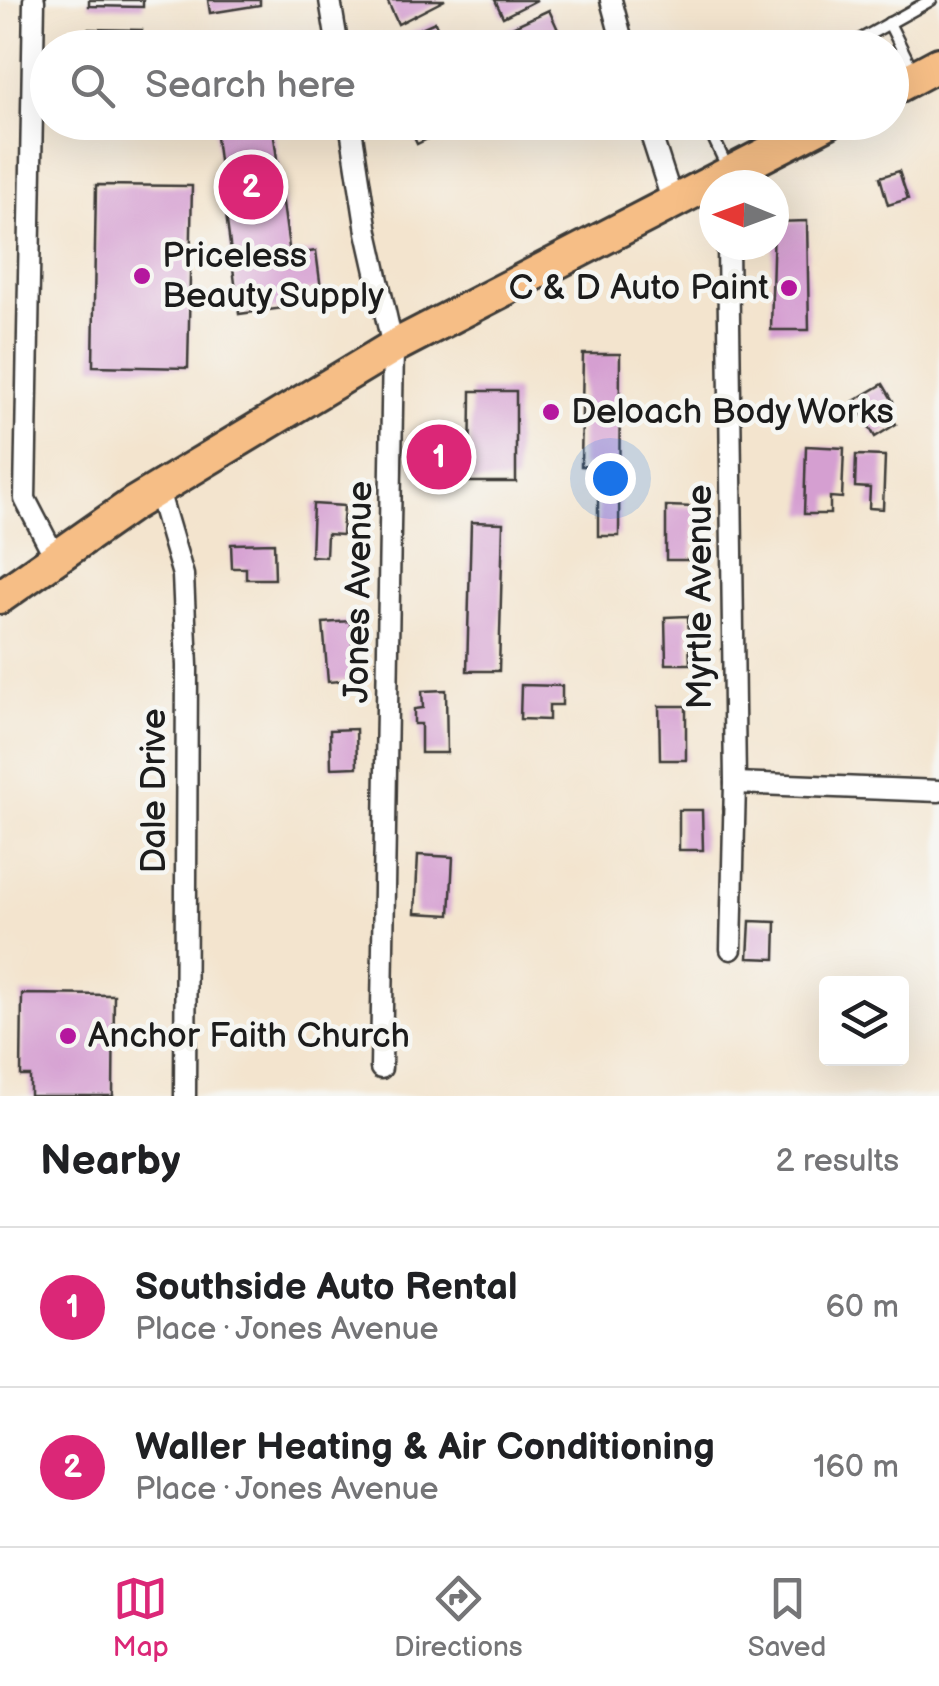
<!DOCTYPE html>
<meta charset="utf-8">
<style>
:root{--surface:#fff;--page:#f2f2f2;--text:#202124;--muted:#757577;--line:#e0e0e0;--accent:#db2777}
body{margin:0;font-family:"Balsamiq Sans",sans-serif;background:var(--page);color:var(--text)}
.controls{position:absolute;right:30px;bottom:30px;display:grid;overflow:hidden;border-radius:10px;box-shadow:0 10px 40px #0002}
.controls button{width:90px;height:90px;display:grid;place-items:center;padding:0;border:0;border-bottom:2px solid var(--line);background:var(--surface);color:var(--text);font:50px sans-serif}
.compass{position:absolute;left:699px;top:170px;width:90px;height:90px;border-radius:50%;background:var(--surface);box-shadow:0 10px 40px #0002;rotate:271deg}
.you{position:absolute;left:610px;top:478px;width:35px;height:35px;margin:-25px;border:8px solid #fff;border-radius:50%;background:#1a73e8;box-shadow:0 0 0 15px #1a73e833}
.badge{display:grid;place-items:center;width:65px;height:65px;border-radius:50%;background:var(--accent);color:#fff;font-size:32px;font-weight:700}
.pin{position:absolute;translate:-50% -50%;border:5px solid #fff;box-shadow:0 2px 10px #0006}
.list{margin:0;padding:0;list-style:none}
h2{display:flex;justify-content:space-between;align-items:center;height:130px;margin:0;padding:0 40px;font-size:42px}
h2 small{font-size:32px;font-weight:400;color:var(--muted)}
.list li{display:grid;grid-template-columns:65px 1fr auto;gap:30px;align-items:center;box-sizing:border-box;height:160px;padding:0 40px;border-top:2px solid var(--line)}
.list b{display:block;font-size:38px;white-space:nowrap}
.list p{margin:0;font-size:32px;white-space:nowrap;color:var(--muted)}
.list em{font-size:32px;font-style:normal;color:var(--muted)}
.icon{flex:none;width:55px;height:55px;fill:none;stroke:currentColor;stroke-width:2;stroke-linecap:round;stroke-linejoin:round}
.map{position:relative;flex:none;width:939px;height:1096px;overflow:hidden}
.search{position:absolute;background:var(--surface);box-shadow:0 10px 40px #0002;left:30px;right:30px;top:30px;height:110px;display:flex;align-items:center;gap:25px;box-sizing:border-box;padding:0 35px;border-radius:55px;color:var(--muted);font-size:38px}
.sheet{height:450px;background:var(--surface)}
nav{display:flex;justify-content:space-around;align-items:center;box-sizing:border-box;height:140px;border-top:2px solid var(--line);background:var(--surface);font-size:28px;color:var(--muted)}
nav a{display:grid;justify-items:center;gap:5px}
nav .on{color:var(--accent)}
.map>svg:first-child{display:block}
</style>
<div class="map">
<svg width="939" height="1096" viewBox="0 0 939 1096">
<rect width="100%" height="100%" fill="#f6f6f2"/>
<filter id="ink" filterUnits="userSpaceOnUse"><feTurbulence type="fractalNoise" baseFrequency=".01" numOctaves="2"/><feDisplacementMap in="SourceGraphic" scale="20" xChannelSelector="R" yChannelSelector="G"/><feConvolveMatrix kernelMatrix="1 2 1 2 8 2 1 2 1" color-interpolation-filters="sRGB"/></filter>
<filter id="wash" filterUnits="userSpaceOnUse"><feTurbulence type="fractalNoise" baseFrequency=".0048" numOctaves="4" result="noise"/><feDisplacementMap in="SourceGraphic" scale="40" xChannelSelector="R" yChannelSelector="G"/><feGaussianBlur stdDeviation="2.25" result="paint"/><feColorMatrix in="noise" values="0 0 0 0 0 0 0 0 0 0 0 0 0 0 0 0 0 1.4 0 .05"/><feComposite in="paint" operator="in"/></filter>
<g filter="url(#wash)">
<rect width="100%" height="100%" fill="#f3e4ce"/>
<g id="blocks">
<g fill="#d59fd1">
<polygon points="89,0 143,0 143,7 89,6"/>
<polygon points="208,0 260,0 260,5 210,13"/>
<polygon points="387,0 445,0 398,24"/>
<polygon points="495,0 537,0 503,17"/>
<polygon points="549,10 559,32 527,48 511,48 503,31"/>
<polygon points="435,22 445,45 395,48 392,41"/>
<polygon points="88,29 142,30 142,48 88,48"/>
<polygon points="214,122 272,122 290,255 316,251 321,289 296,293 298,306 239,314"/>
<polygon points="407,122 462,122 417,144"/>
<polygon points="899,171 908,199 888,205 880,177"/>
<polygon points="96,185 192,186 188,368 93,366"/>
<polygon points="807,221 809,330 771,330 774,222"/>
<polygon points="583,354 620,354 619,536 598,536 598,467 581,466"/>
<polygon points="883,384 893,401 885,405 896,424 875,437 854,401"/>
<polygon points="471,391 516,391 516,482 470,482"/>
<polygon points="456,444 457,470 422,471 421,445"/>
<polygon points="806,446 844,448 842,498 830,497 830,514 804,514"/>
<polygon points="856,455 885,456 883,509 869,508 870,488 855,487"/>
<polygon points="313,504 344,506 342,535 327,534 326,557 311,556"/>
<polygon points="666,506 696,507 691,560 666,560"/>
<polygon points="471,522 503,523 499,671 467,671"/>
<polygon points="274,543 275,579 246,579 246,568 232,568 231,544"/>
<polygon points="688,616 690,664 666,664 665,617"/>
<polygon points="350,621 353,652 363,651 364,665 353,666 354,680 328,682 323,623"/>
<polygon points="521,685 562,686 562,705 549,705 549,720 520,719"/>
<polygon points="446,690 447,753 421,753 421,724 414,724 414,709 423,708 422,691"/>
<polygon points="659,706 686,706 686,760 660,760"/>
<polygon points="356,729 357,767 331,768 330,730"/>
<polygon points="679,810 702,810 703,850 679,850"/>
<polygon points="418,855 453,857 450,915 415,913"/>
<polygon points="750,921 776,922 775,959 748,958"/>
<polygon points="22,994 114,995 113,1096 30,1096 30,1076 21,1076"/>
</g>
</g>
</g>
<g filter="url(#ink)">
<use href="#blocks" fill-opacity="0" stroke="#3c3a37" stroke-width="2.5"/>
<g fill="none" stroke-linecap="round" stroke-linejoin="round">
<g stroke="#3c3a37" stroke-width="15">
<g id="lane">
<polyline points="889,23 913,71"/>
<polyline points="845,48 931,0"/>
<polyline points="706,122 727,167"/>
</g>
</g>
<g stroke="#3c3a37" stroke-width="25">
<g id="street">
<polyline points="34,0 25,499 55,557"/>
<polyline points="330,0 338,48"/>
<polyline points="611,0 624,48"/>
<polyline points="350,122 367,232 393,347 381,1068"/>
<polyline points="647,122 673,203"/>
<polyline points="728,245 735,783 731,949"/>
<polyline points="158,490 183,575 187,666 185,1096"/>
<polyline points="735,783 939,791"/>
</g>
</g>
<g stroke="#3c3a37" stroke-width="38">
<g id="primary">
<polyline points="892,89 939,64"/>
<polyline points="0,597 133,504 393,347 828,122"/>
</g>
</g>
<use href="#lane" stroke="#fff" stroke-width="10"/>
<use href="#street" stroke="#fff" stroke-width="20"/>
<use href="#primary" stroke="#f6be86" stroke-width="32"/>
</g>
</g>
<g fill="#b5179e" stroke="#f6f6f2" stroke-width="4">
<circle cx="142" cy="276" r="10"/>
<circle cx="789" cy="288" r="10"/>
<circle cx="551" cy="412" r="10"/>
<circle cx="68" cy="1036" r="10"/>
</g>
<g text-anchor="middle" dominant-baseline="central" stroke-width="9" stroke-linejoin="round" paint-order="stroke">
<g font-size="35" fill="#1c1c1c" stroke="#f6f6f2" text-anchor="start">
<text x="162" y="256">Priceless<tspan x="162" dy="40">Beauty Supply</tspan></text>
<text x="769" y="288" text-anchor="end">C &amp; D Auto Paint</text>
<text x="571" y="412">Deloach Body Works</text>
<text x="88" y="1036">Anchor Faith Church</text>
</g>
<g font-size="35" fill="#1c1c1c" stroke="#f6f6f2">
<text transform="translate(359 592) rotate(-89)">Jones Avenue</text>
<text transform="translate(700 597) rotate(-90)">Myrtle Avenue</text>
<text transform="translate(154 791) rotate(-90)">Dale Drive</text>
</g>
</g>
</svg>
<div class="controls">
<button><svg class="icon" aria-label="layers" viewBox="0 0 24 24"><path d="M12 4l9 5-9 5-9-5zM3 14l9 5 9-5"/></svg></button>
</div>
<svg class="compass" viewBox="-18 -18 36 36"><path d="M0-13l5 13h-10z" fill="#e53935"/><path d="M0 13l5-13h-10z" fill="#757577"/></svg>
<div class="you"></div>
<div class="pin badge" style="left:439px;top:457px">1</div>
<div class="pin badge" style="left:251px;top:187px">2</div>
<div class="search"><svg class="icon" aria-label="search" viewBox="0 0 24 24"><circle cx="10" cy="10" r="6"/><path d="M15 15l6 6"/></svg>Search here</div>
</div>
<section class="sheet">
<h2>Nearby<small>2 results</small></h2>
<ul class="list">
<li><span class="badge">1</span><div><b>Southside Auto Rental</b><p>Place · Jones Avenue</p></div><em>60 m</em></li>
<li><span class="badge">2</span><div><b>Waller Heating &amp; Air Conditioning</b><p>Place · Jones Avenue</p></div><em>160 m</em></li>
</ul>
</section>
<nav>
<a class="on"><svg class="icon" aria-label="map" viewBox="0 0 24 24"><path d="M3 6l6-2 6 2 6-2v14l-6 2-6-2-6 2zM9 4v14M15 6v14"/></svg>Map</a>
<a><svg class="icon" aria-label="directions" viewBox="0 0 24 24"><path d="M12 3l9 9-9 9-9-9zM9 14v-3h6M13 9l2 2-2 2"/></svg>Directions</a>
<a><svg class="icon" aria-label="saved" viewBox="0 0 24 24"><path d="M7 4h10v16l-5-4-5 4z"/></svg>Saved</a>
</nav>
